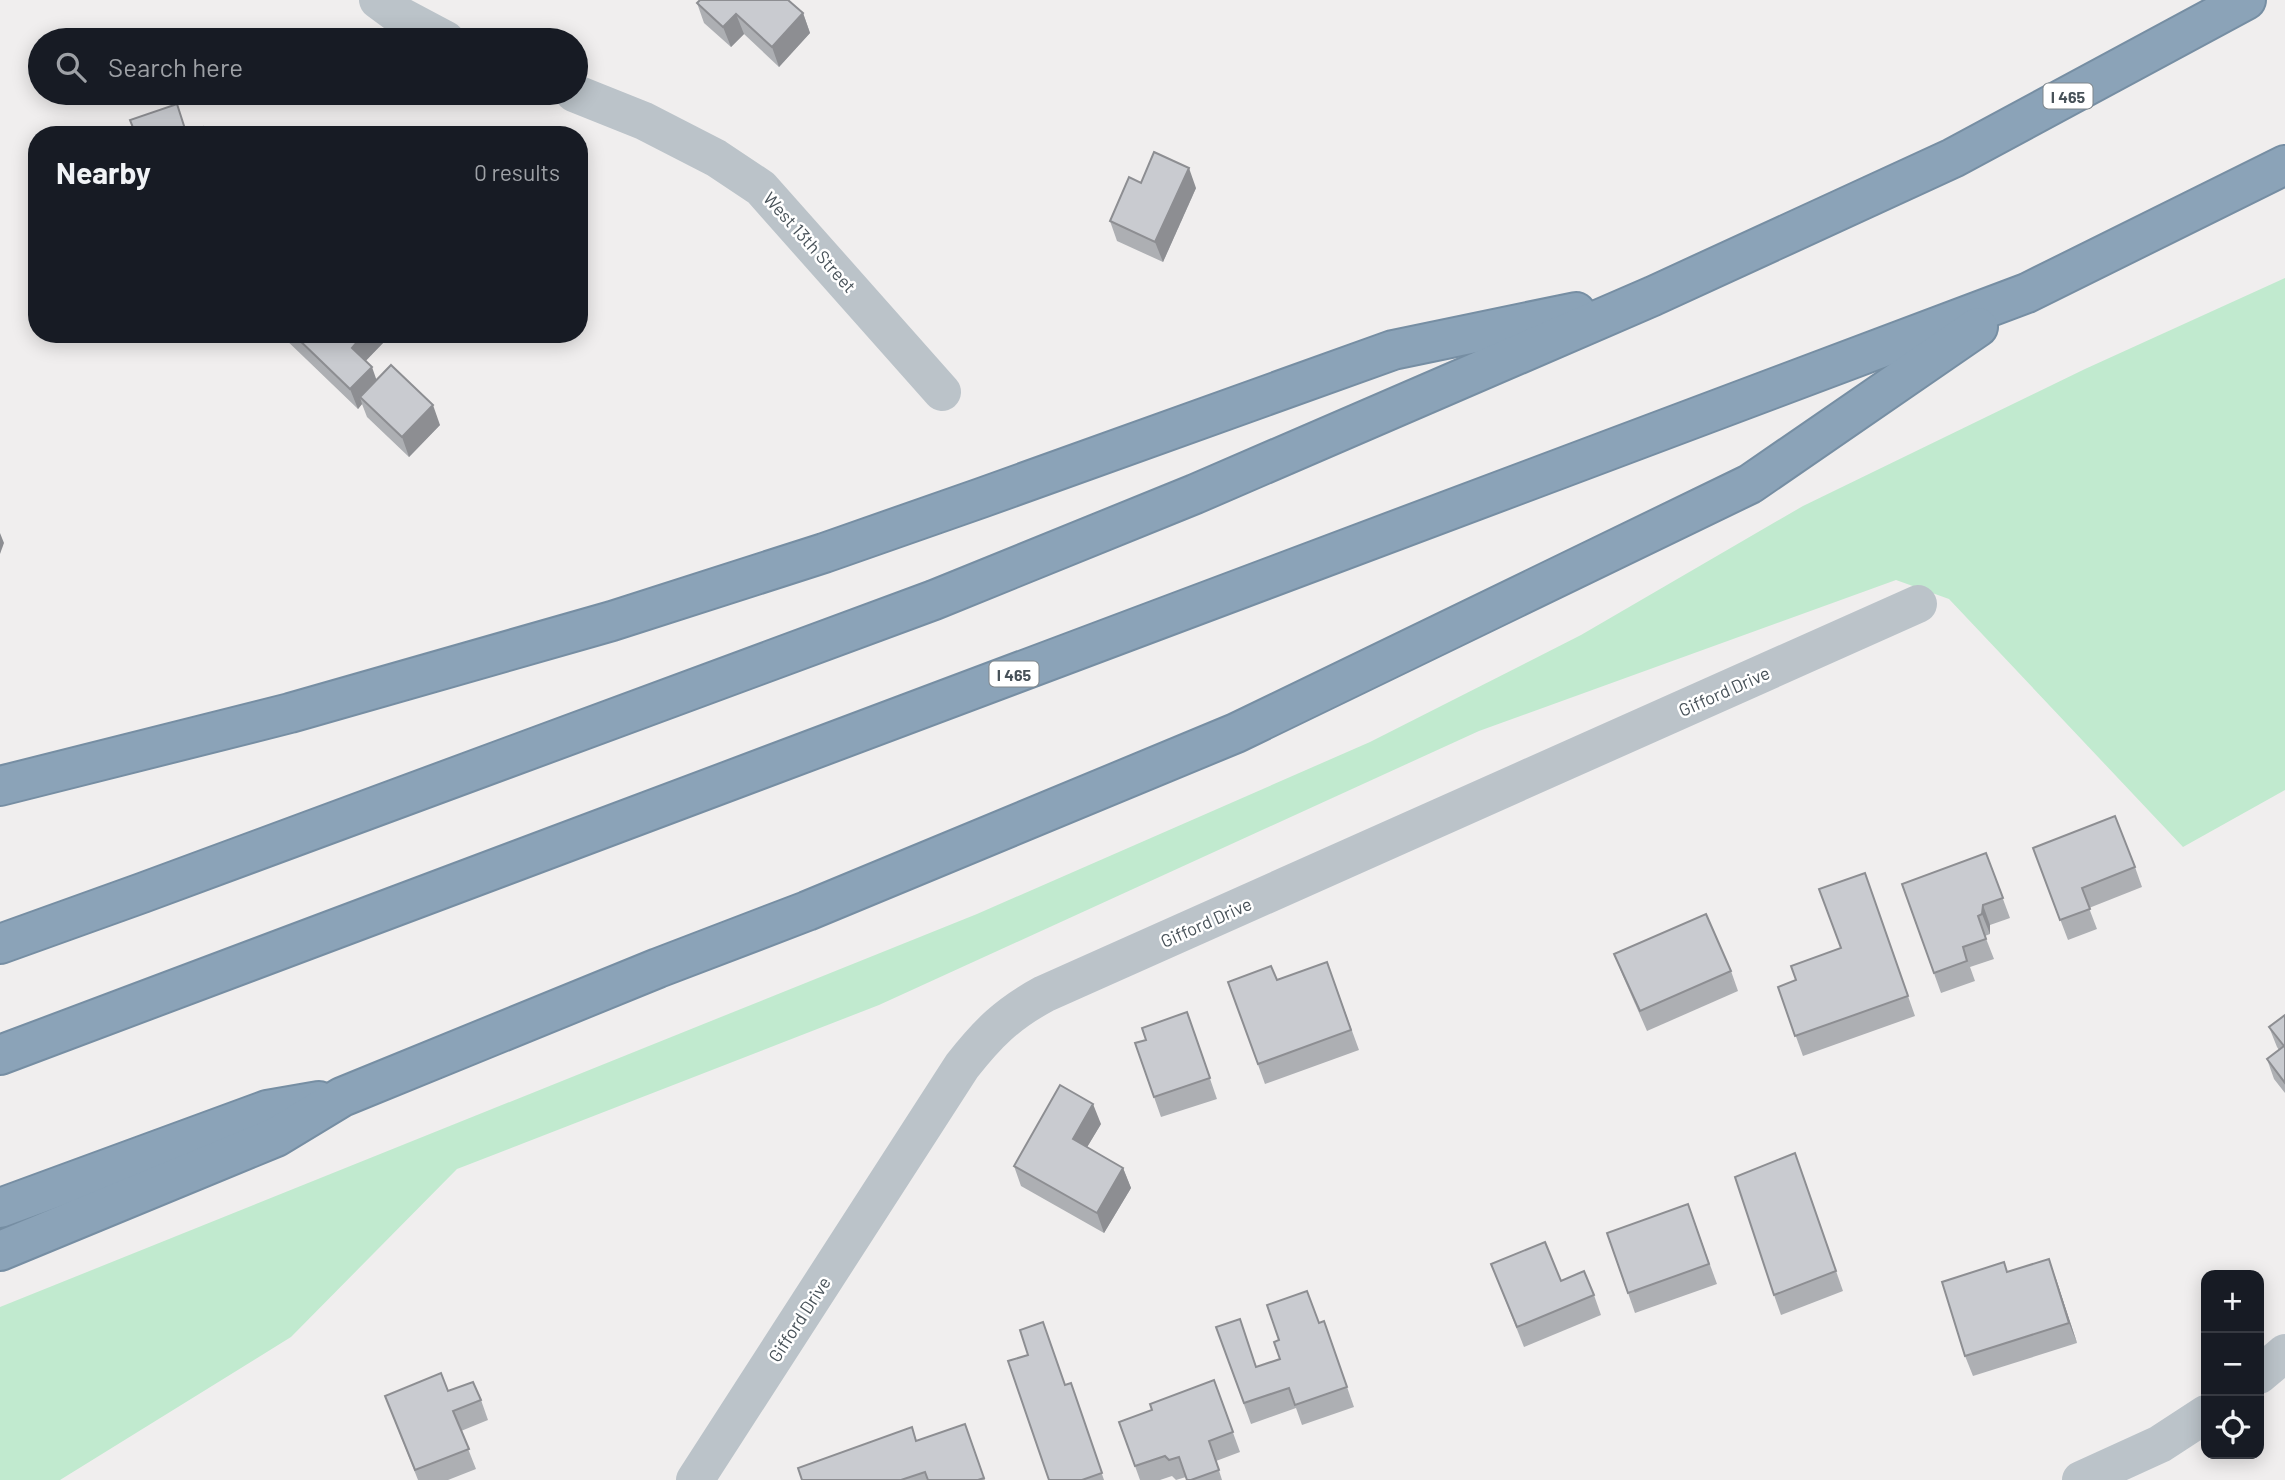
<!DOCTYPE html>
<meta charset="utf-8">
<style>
:root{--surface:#171b24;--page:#242831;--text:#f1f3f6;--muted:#9ea1a6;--line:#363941}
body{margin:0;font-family:Barlow,sans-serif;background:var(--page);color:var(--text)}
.controls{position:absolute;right:21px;bottom:21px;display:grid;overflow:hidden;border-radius:14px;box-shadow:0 4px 18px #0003}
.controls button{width:63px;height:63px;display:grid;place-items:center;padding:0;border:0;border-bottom:2px solid var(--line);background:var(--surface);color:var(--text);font:35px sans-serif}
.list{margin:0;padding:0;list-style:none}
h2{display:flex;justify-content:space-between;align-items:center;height:91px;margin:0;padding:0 28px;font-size:30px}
h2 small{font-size:23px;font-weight:400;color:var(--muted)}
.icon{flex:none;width:38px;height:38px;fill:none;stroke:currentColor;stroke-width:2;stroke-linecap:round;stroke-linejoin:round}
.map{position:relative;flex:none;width:2285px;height:1480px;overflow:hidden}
.search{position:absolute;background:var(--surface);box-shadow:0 4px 18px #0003;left:28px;top:28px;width:560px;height:77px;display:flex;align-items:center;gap:18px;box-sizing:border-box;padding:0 24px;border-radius:38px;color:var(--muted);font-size:26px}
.panel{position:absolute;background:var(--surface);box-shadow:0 4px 18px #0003;left:28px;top:126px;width:560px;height:217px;border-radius:28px}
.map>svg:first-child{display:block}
</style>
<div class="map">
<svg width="2285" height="1480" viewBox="0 0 2285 1480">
<rect width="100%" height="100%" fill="#f0eeee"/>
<polygon fill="#c1eacf" points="2285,278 2285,790 2183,847 1949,599 1896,580 1479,731 879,1005 457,1169 291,1337 60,1480 0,1480 0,1307 977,914 1370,742 1581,635 1803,506 2085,369"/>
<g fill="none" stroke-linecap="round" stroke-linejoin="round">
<g stroke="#768ea3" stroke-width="42">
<g id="highway">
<polyline points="0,786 290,713 612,621 824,553 981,498 1393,350 1576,312"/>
<polyline points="0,944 142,893 934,600 1195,494 1653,296 1953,158 2246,0"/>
<polyline points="0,1055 2027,293 2285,165"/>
<polyline points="0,1208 267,1110 319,1101"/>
<polyline points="0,1251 276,1137 342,1097 658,968 807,911 1236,733 1750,484 1978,327"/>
</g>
</g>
<g stroke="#bbc3c9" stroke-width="38">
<polyline points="378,0 397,14 446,40"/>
<polyline points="574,93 644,121 716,158 761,188 942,392"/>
<polyline points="2259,1375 2285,1353"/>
<path d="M695,1480L962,1066C988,1033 1007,1014 1044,994L1918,604"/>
<polyline points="2081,1480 2160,1444 2206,1414"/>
</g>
<use href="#highway" stroke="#8ba3b8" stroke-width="38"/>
</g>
<g fill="#adafb3">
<polygon points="697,3 803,13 810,33 779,67 744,34 731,47 704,23"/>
<polygon points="1141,183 1196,188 1163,262 1117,241 1110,221"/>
<polygon points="280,334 380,334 383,343 365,361 376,380 440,425 409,457 367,417 362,404 358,409"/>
<polygon points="2033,848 2135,867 2142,887 2089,908 2097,929 2068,940"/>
<polygon points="1986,853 2010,918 1990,925 1990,934 1985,936 1994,959 1970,967 1975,981 1941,993 1902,884"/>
<polygon points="1865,873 1915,1016 1803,1056 1778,987 1796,980 1841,948"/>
<polygon points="1614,954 1731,971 1738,991 1647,1031 1622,974"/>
<polygon points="1327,962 1359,1050 1265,1084 1228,982 1277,980"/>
<polygon points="1187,1012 1217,1099 1161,1117 1135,1043 1146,1040"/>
<polygon points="2285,1015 2285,1093 2274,1079 2267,1059 2279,1050 2277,1047 2269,1027"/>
<polygon points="1101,1124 1087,1147 1123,1168 1131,1188 1104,1233 1021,1186 1014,1166"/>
<polygon points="1795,1153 1843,1291 1781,1315 1774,1295"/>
<polygon points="1688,1204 1717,1284 1635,1313 1607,1233"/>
<polygon points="1491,1264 1561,1281 1594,1295 1601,1315 1524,1347"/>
<polygon points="2008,1272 2056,1279 2077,1343 1973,1376 1965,1356"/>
<polygon points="1324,1321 1354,1407 1302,1425 1296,1408 1251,1424 1216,1327 1257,1367 1280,1359 1319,1323"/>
<polygon points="1214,1380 1240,1452 1216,1461 1222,1480 1187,1480 1186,1477 1176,1480 1172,1476 1160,1480 1140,1480 1119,1422 1152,1410"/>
<polygon points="1071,1383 1104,1480 1049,1480 1065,1385"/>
<polygon points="448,1391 481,1400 488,1420 461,1431 476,1469 448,1480 418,1480 385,1396"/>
<polygon points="965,1424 985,1480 802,1480 917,1441"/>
</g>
<g fill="#8d8e92">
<polygon points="803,13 810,33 779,67 772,47"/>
<polygon points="736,14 744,34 731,47 723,27"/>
<polygon points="1189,168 1196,188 1163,262 1155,242"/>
<polygon points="364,334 380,334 383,343 359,368 352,348"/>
<polygon points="372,367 379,387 360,397 362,404 358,409 350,389"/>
<polygon points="433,405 440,425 409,457 402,437"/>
<polygon points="0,533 4,543 0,554"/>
<polygon points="1983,905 1990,925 1990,934 1982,914"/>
<polygon points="1093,1104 1101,1124 1080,1159 1073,1139"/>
<polygon points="1123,1168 1131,1188 1104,1233 1097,1213"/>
<polygon points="2049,1259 2056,1279 2077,1343 2069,1323"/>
</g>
<g fill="#c9cbd0" stroke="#8d8e92" stroke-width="2">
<polygon points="700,0 788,0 803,13 772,47 736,14 723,27 697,3"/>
<polygon points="177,104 186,132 203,127 206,135 136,135 130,120"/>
<polygon points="1154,152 1189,168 1155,242 1110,221 1129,177 1141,183"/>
<polygon points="293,334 364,334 352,348 372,367 350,389"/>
<polygon points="391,365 433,405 402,437 360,397"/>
<polygon points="2115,816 2135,867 2082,888 2090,909 2060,920 2033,848"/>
<polygon points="1986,853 2003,898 1983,905 1982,914 1978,916 1986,939 1963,947 1967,961 1934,973 1902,884"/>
<polygon points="1865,873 1908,996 1795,1036 1778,987 1796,980 1791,966 1841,948 1819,889"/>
<polygon points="1706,914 1731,971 1640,1011 1614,954"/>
<polygon points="1327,962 1351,1030 1258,1064 1228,982 1271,966 1277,980"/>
<polygon points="1187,1012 1210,1078 1154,1097 1135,1043 1146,1040 1142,1028"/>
<polygon points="2285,1015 2285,1083 2267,1059 2284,1046 2269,1027"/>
<polygon points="1060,1085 1093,1104 1073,1139 1123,1168 1097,1213 1014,1166"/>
<polygon points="1795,1153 1836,1271 1774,1295 1735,1177"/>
<polygon points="1688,1204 1709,1264 1628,1293 1607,1233"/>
<polygon points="1545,1242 1561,1281 1584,1271 1594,1295 1517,1327 1491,1264"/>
<polygon points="2049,1259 2069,1323 1965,1356 1942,1282 2004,1262 2007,1272"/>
<polygon points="1307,1291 1319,1323 1324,1321 1347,1387 1295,1405 1289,1388 1244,1403 1216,1327 1240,1319 1256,1367 1280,1359 1274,1342 1279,1340 1267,1305"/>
<polygon points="1043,1322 1065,1385 1071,1383 1102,1473 1082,1480 1049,1480 1008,1361 1028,1355 1020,1330"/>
<polygon points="441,1373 448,1391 473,1382 481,1400 453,1411 469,1449 415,1470 385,1396"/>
<polygon points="1214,1380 1233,1432 1209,1441 1219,1470 1191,1480 1187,1480 1179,1457 1169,1460 1165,1456 1135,1466 1119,1422 1152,1410 1150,1404"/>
<polygon points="965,1424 984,1478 978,1480 928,1480 925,1472 901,1480 802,1480 798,1468 912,1427 916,1441"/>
</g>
<g text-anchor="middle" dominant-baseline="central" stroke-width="5" stroke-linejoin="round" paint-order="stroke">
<g fill="#fff" stroke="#7f868b" stroke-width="2">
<rect x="2043.5" y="83.5" width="49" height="25" rx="5"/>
<rect x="989.5" y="661.5" width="49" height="25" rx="5"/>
</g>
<g font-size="16" font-weight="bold" fill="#485259">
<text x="2068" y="96">I 465</text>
<text x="1014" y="674">I 465</text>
</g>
<g font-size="18" fill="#485259" stroke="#fff">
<text transform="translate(810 242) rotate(48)">West 13th Street</text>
<text transform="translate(1724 691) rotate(-24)">Gifford Drive</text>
<text transform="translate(1206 922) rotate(-24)">Gifford Drive</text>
<text transform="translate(799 1319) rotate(-57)">Gifford Drive</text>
</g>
</g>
</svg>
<div class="controls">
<button>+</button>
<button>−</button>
<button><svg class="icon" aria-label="locate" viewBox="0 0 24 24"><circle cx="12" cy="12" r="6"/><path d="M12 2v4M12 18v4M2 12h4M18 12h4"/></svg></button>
</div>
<div class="search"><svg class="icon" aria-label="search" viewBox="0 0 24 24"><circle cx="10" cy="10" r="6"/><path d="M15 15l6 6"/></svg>Search here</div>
<section class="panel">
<h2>Nearby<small>0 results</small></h2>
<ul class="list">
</ul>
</section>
</div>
